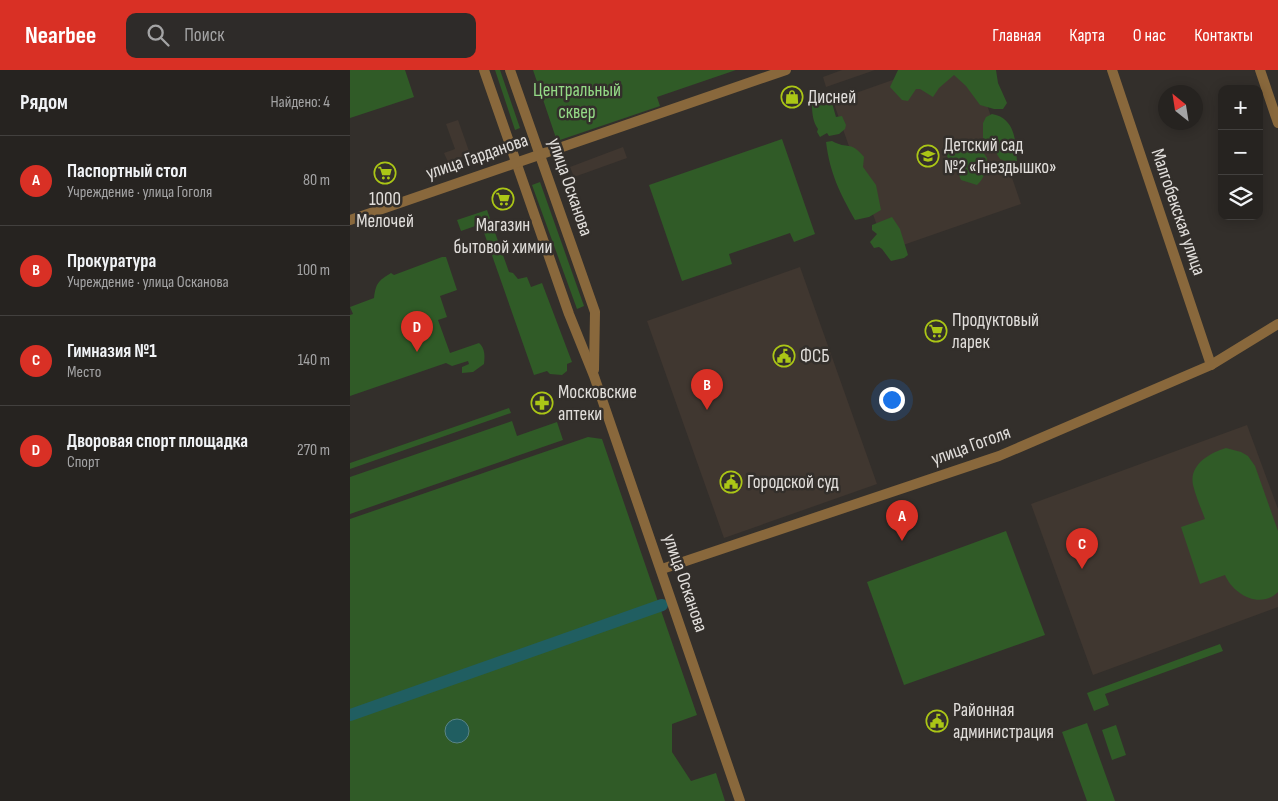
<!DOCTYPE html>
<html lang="ru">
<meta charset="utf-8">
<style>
:root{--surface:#262320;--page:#2e2b29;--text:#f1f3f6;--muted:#a4a4a5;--line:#42403e;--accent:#d93025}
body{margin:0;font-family:"Sofia Sans Condensed",sans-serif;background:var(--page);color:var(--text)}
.controls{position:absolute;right:15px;top:15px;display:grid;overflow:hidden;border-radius:10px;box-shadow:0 2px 12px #0003}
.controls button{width:45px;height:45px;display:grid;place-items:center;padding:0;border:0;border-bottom:1px solid var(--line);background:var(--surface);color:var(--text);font:25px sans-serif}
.compass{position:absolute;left:808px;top:15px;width:45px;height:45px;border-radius:50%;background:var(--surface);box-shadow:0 2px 12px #0003;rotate:330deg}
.you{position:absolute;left:541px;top:329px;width:18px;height:18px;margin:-12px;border:4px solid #fff;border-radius:50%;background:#1a73e8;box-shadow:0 0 0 8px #1a73e833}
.badge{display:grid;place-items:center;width:32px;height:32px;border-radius:50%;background:var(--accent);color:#fff;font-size:16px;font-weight:700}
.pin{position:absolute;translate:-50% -41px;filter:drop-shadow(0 1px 2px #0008)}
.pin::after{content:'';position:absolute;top:26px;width:18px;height:15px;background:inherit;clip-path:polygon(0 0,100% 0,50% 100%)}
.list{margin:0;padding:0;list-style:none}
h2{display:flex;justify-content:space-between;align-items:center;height:65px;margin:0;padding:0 20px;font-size:21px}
h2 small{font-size:16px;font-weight:400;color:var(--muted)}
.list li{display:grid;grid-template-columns:32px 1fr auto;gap:15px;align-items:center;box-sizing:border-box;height:90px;padding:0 20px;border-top:1px solid var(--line)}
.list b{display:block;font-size:19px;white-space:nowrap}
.list p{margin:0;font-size:16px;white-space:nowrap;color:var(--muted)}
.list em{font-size:16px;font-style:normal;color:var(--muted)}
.icon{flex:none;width:28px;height:28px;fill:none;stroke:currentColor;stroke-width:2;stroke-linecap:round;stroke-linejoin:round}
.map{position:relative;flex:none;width:928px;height:731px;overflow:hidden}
header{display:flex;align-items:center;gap:30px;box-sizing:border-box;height:70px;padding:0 25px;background:var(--accent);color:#fff}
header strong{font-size:24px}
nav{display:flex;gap:28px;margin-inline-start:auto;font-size:18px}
.search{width:350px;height:45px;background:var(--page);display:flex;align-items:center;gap:12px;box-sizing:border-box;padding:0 18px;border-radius:10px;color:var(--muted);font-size:19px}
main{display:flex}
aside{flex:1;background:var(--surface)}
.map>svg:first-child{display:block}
</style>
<header>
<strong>Nearbee</strong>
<div class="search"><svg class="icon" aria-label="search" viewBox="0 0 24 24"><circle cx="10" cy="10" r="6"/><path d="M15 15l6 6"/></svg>Поиск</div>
<nav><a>Главная</a><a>Карта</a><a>О нас</a><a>Контакты</a></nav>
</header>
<main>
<aside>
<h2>Рядом<small>Найдено: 4</small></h2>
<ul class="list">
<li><span class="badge">A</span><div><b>Паспортный стол</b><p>Учреждение · улица Гоголя</p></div><em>80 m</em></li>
<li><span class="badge">B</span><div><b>Прокуратура</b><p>Учреждение · улица Осканова</p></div><em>100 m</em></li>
<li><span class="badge">C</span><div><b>Гимназия №1</b><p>Место</p></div><em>140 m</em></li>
<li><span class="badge">D</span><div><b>Дворовая спорт площадка</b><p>Спорт</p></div><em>270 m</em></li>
</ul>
</aside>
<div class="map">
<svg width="928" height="731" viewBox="0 0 928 731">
<rect width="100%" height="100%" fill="#332f2b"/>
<g fill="#403730">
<polygon points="492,0 525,0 476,17 473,7"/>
<polygon points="571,0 625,0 671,134 536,181 483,31"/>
<polygon points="108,50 120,84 98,92 94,83 105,79 96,54"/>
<polygon points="273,77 277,88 224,107 220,97"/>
<polygon points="450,197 527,414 374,468 297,251"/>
<polygon points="897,355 928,439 928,537 743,605 681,434"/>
</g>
<g fill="#305b27">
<polygon points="0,0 55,0 64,27 0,48"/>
<polygon points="145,0 150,0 170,58 165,60"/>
<polygon points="183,0 386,0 307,27 310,36 207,71"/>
<polygon points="548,0 646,0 648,13 657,33 653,39 644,39 630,35 616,16 604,5 589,18 583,27 570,19 566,19 558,31 552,30 540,17"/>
<path d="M468,30H478L482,33L486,47L492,46L496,55L495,59L489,64L479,66L477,63L470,67L467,62L468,59C463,52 462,43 462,35Z"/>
<path d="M642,44C665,48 666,71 667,91L661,93L650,89L640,73L633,68V53L636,47Z"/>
<polygon points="432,69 465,164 444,172 440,163 379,184 382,194 332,211 299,115"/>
<path d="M482,71C498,80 500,70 514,87L513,97L526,115L531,140L519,147L505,150C490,123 480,104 476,72Z"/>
<path d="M611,73C626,75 629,75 637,88C636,99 635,108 627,115L611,110L604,93L599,92L596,83Z"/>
<polygon points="190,112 234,236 227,239 182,115"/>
<polygon points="137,140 159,202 163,203 168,209 177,207 181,217 192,213 222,292 217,294 217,301 212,305 200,304 197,301 184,305 131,154 111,161 107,150"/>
<polygon points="542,147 550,159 558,185 554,188 541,191 532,179 529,177 524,178 520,172 527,164 522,160 522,155"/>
<path d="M92,187H96L107,220L90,226L97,247L88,250L100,283L129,273C135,278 135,286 134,294L123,302L112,303V297L119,294L118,291L102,296L96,293L0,326V245L3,244L0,237L24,228C26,213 28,211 41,203L44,205Z"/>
<polygon points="159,338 161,343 0,399 0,393"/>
<polygon points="162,351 167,366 207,352 213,370 0,444 0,407"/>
<polygon points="238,367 252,369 347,645 322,654 322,682 341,711 366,703 375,731 0,731 0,449"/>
<path d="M876,378L891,382L898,386L905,396L928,461V522C910,540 883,524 875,505L850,514L831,457L855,449C851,438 846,427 843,415C839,395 859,383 876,378Z"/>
<polygon points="656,461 695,565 554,615 517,512"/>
<polygon points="870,574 873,581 755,624 759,635 744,641 737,623"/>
<polygon points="737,653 765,731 737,731 712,662"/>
<polygon points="766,655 776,685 762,690 752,660"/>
</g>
<circle fill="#205e61" stroke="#5a8486" cx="107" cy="661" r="12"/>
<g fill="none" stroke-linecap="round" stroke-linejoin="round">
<polyline stroke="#205e61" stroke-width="12" points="0,645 312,535"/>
<g stroke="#89683c" stroke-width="10">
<polyline points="762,0 861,295"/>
<polyline points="910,0 928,53"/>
<polyline points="312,499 649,386 861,295 928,254"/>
</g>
<g stroke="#89683c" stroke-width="10">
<polyline points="134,0 219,244 244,306 390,731"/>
<polyline points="160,0 245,242 244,300"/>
<polyline points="0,150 436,0"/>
</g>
</g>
<defs>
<g id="shop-ring" transform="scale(1.125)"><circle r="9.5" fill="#332f2b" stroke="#abc616" stroke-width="1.5"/><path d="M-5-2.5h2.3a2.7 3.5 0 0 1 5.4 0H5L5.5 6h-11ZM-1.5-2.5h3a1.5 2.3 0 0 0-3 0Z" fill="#abc616"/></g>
<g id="school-ring" transform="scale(1.125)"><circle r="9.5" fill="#332f2b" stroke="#abc616" stroke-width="1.5"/><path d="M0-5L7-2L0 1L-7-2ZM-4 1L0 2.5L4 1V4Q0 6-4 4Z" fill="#abc616"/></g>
<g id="supermarket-ring" transform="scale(1.125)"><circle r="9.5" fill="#332f2b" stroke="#abc616" stroke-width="1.5"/><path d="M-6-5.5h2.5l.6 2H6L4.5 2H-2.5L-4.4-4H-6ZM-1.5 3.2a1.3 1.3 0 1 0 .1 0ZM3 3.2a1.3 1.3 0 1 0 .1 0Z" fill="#abc616"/></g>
<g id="civic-ring" transform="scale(1.125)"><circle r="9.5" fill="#332f2b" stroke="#abc616" stroke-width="1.5"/><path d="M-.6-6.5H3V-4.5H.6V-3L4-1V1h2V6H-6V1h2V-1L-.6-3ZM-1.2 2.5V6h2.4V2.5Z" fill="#abc616"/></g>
<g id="pharmacy-ring" transform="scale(1.125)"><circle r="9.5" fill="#332f2b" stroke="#abc616" stroke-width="1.5"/><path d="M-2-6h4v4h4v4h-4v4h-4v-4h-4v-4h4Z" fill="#abc616"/></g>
</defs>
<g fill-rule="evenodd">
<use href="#shop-ring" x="442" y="27"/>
<use href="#school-ring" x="578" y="86"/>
<use href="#supermarket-ring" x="35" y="103"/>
<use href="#supermarket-ring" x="153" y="129"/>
<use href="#supermarket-ring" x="586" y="261"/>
<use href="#civic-ring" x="434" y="286"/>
<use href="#pharmacy-ring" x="192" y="333"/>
<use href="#civic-ring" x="381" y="412"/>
<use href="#civic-ring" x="587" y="651"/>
</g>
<g text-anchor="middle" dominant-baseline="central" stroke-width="5" stroke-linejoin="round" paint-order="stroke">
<g font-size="19" fill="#94da86" stroke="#332f2b">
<text x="227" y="20">Центральный<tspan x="227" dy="22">сквер</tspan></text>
</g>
<g font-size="19" fill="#e1dedb" stroke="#332f2b" text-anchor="start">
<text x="458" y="27">Дисней</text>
<text x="594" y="75">Детский сад<tspan x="594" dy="22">№2 «Гнездышко»</tspan></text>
<text x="35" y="129" text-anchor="middle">1000<tspan x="35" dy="22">Мелочей</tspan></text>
<text x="153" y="155" text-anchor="middle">Магазин<tspan x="153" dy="22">бытовой химии</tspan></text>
<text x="602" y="250">Продуктовый<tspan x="602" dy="22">ларек</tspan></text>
<text x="450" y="286">ФСБ</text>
<text x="208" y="322">Московские<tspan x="208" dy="22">аптеки</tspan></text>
<text x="397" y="412">Городской суд</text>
<text x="603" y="640">Районная<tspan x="603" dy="22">администрация</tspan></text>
</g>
<g font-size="19" fill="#e1dedb" stroke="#332f2b">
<text transform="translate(127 87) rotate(-19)">улица Гарданова</text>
<text transform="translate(220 117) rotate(71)">улица Осканова</text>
<text transform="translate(828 142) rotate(71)">Малгобекская улица</text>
<text transform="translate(621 376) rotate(-20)">улица Гоголя</text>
<text transform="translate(335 513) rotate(71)">улица Осканова</text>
</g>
</g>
</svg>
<div class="controls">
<button>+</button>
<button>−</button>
<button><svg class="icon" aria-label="layers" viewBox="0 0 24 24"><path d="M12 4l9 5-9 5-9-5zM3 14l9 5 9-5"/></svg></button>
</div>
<svg class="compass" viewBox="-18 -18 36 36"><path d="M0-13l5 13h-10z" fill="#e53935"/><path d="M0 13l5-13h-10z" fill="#a4a4a5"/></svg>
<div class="you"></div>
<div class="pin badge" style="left:552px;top:471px">A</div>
<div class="pin badge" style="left:357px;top:340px">B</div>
<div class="pin badge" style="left:732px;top:499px">C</div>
<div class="pin badge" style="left:67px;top:282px">D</div>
</div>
</main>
